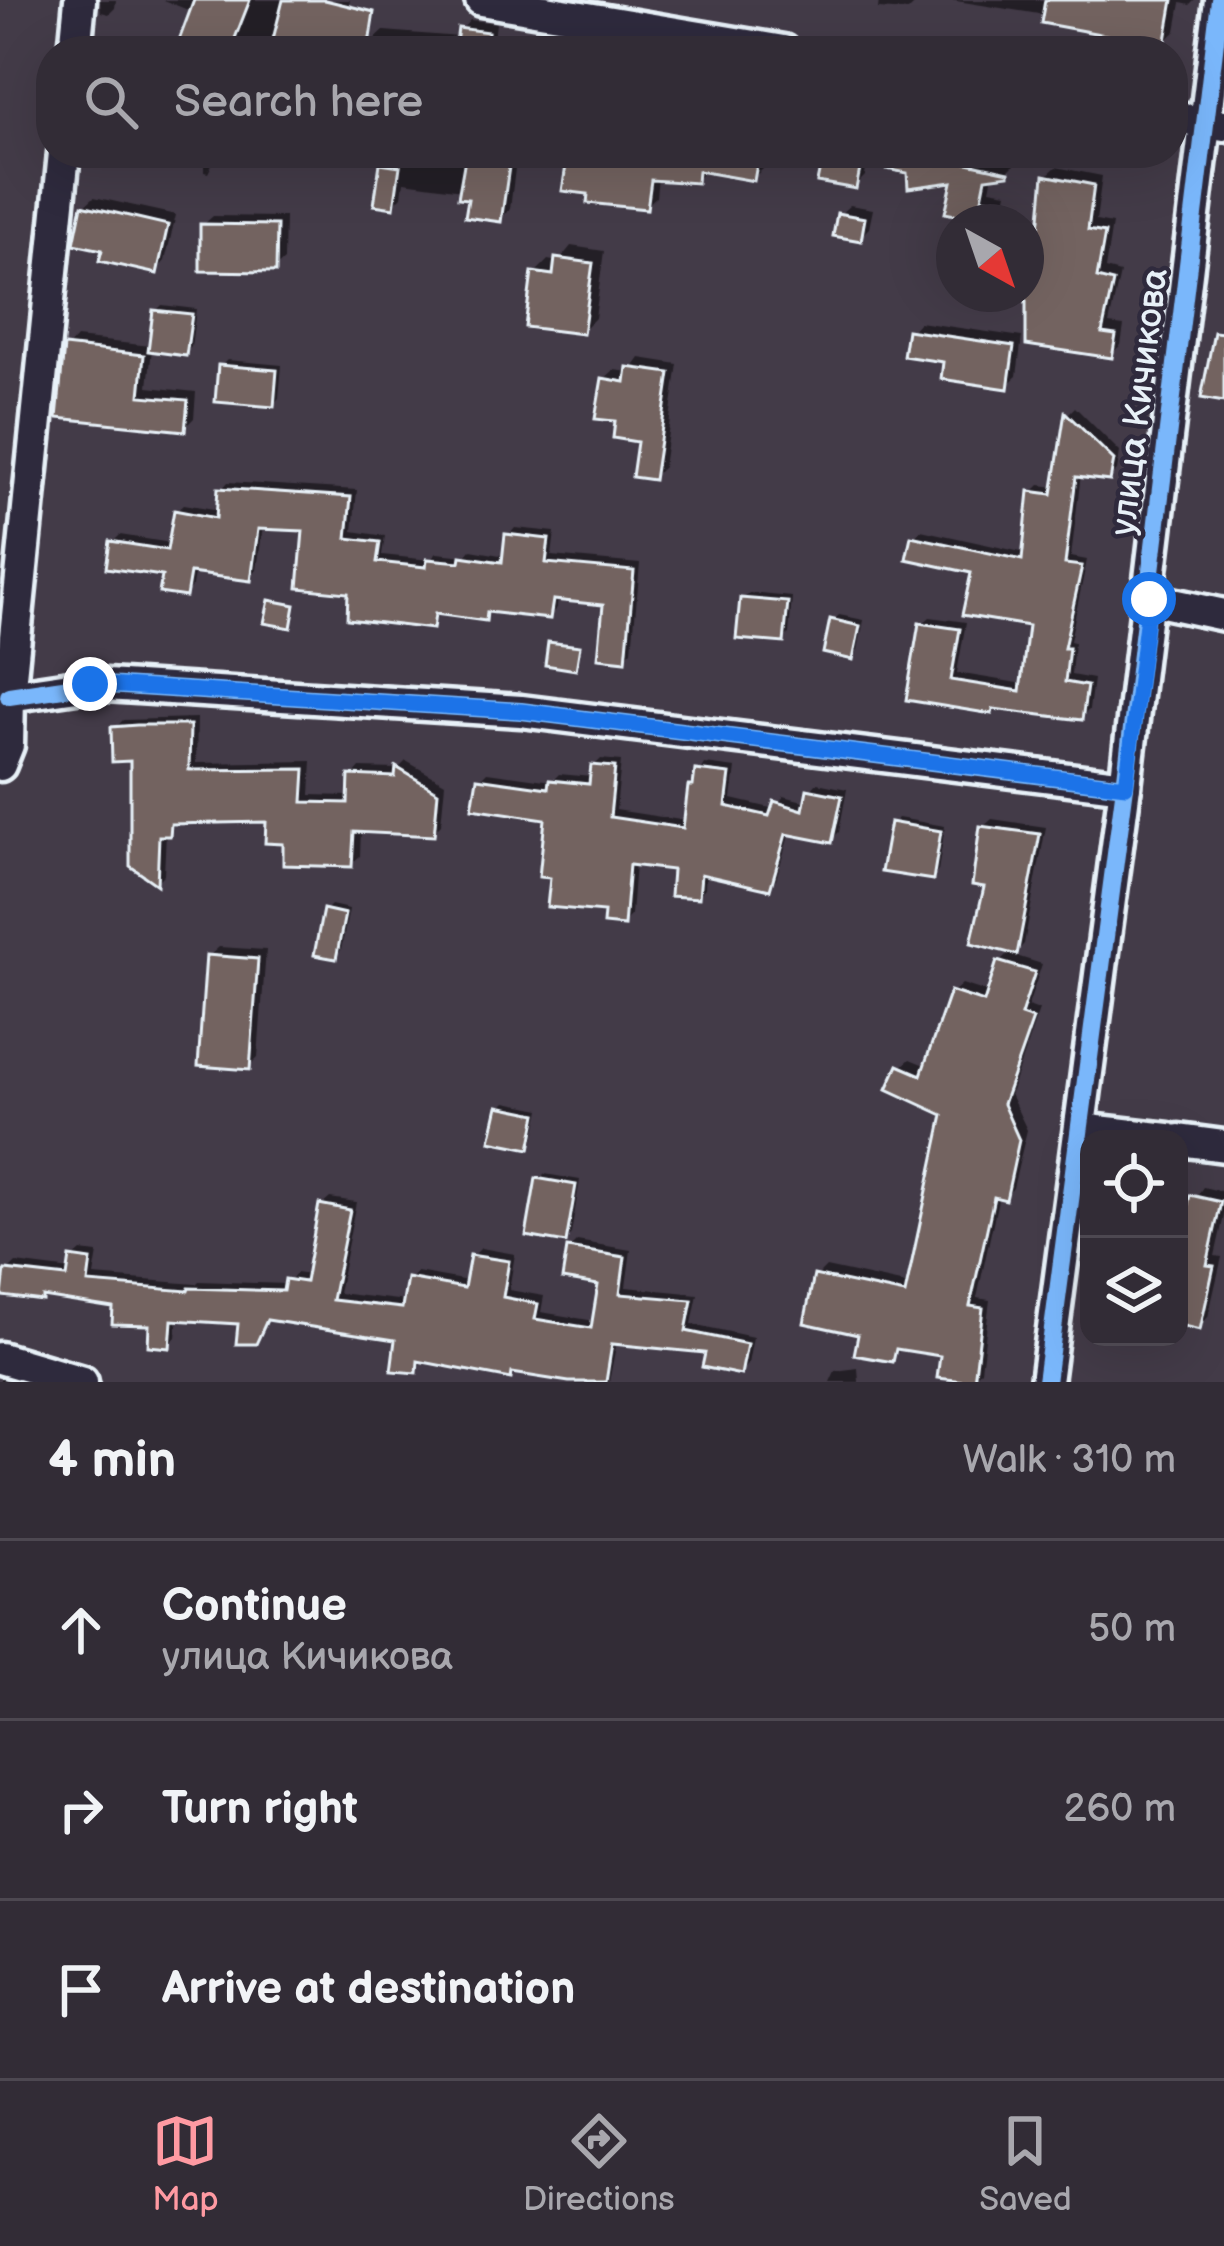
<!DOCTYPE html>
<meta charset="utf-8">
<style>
:root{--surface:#322c36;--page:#3d3842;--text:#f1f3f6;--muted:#a8a7ad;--line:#4d4851;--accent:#ff9aa2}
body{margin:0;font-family:"Balsamiq Sans",sans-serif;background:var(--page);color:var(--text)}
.controls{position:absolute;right:36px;bottom:36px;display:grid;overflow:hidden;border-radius:24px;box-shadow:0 12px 48px #0002}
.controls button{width:108px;height:108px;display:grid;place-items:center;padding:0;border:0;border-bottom:3px solid var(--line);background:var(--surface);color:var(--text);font:60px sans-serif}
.compass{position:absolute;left:936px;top:204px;width:108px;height:108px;border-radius:50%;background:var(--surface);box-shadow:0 12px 48px #0002;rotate:140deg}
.stop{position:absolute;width:36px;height:36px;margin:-27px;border:9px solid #1a73e8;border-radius:50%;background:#fff}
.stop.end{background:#1a73e8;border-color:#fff;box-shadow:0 3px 12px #0008}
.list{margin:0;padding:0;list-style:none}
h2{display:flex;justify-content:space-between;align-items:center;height:156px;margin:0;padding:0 48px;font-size:51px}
h2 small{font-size:39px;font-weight:400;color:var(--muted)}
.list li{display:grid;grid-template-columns:78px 1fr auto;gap:36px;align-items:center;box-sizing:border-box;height:180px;padding:0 48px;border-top:3px solid var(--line)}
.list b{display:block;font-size:45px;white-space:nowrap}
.list p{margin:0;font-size:39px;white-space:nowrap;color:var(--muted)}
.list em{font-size:39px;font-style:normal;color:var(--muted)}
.icon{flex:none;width:66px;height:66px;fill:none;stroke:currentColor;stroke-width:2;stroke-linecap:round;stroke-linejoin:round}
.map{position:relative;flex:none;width:1224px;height:1382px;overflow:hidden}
.search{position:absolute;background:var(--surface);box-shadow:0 12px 48px #0002;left:36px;right:36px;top:36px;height:132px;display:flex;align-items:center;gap:30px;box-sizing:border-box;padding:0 42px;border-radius:48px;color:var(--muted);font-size:45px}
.sheet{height:696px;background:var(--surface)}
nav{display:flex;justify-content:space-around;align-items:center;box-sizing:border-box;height:168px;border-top:3px solid var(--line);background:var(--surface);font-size:33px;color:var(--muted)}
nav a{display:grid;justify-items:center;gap:6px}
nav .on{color:var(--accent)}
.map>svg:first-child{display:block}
</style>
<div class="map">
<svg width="1224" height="1382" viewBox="0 0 1224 1382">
<rect width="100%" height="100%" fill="#433b48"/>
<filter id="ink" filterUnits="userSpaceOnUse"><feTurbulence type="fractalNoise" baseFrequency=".00833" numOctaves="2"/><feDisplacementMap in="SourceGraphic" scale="24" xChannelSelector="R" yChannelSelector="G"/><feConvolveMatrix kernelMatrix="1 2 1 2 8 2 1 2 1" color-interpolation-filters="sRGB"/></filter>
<g filter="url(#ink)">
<g fill="#0007">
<polygon points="100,0 116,0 115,8 109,14 101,12"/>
<polygon points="163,0 350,0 338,51 178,51 193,12"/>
<polygon points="879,0 919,0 908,11 878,9"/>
<polygon points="950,0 1195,0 1190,5 1181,3 1176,31 1164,42 1045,15"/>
<polygon points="470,20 496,23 493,49 506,51 373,51 374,40 384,31 460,37 461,30"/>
<polygon points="596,29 726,51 534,51 544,39 585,43"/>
<polygon points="142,153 174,153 167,162"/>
<polygon points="204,153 218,153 208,173 204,172"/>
<polygon points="384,153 517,153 510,209 500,219 462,190 404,182 402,196 393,205 377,203"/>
<polygon points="571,153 766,153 763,169 753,178 706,170 696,180 658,177 656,197 646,206 591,191"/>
<polygon points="826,153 971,153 1014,162 1015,153 1044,153 1037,164 1018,161 1007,172 993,174 990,189 1007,192 1003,211 1043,219 1046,176 1056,167 1102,176 1096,221 1112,224 1105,269 1120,273 1109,324 1124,326 1121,345 1111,354 1026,268 1026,222 981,222 982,217 956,179 867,163 865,176 855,186"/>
<polygon points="94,197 176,215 165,261 156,271 84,206"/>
<polygon points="850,205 873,209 869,228 860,237 840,214"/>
<polygon points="213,216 285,217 284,260 274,269 203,225"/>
<polygon points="571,246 604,251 595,318 582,331 535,273 548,260 558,262"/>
<polygon points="162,305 196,309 191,347 185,353 152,348 148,387 196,392 194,418 184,428 67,348 76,338 151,346 156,311"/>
<polygon points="919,322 1022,337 1017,376 1007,385 947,359 910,332"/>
<polygon points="640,358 678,364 663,467 653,477 641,439 604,379 614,370 630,372"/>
<polygon points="227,360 282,365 279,398 273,404 221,366"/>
<polygon points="1075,407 1120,452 1117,471 1109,478 1081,474 1071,557 1087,560 1070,641 1074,642 1071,675 1093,679 1089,710 1081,717 910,697 922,624 930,617 966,622 957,673 1024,684 1031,623 974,571 914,538 921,530 1026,553 1032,493 1040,485 1056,487 1068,414"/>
<polygon points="228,482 357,490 353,531 385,536 382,555 430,560 437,553 466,556 471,550 506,556 508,536 515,528 555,532 552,556 640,564 632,650 625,657 606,602 558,597 557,608 549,616 493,610 485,618 440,612 432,625 351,590 306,528 263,526 257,570 250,578 195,570 192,586 184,594 166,573 112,543 120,535 171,543 176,511 184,504 220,510 221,490"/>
<polygon points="749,593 792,597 789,634 783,639 743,599"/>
<polygon points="839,615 864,620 858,650 852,656 833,621"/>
<polygon points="197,718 196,763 312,761 310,795 351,796 352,777 360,768 398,769 406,761 445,783 441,824 432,833 361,829 360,856 351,864 287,841 269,819 178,821 166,833 164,874 157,881 133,758 114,729 123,720"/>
<polygon points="601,759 621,761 616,810 687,821 691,787 705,764 736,768 732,799 775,809 784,796 807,802 810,791 817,783 847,789 839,832 831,840 790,832 776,879 769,886 706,873 705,888 698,895 675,867 635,863 631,915 623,923 553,875 548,817 480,779 487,772 552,781 559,774 592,777 594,766"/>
<polygon points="898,818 945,826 938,871 932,877 892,824"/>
<polygon points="992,819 1046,827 1024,944 1013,955 1042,964 1028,1006 1039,1010 1010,1094 1027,1130 1013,1188 1005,1197 999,1195 977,1298 990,1300 981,1370 973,1379 943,1354 902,1347 892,1359 861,1332 817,1276 826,1267 910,1285 946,1113 901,1067 910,1059 927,1066 953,992 962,984 990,993 1000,962 1011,951 988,884 983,827"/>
<polygon points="331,905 349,909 341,950 335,956 325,911"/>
<polygon points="219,947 266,950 258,1057 248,1067 209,956"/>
<polygon points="506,1102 541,1109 534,1140 529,1146 500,1108"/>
<polygon points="545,1174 580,1180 571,1234 565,1240 539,1180"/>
<polygon points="1203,1187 1224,1192 1224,1216 1215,1256 1222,1257 1208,1317 1199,1327 1179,1322 1179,1201 1191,1204"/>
<polygon points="330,1198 356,1202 338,1293 406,1301 410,1280 417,1272 468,1281 473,1256 481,1248 515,1254 509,1290 544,1296 541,1312 595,1321 601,1282 569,1249 577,1241 631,1250 626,1287 698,1294 692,1324 753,1337 748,1364 740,1372 709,1351 617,1341 609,1382 579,1382 515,1370 510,1376 424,1359 416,1370 398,1337 270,1318 255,1341 241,1321 178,1317 176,1337 169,1345 152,1323 116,1306 8,1271 16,1263 71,1270 73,1258 81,1251 98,1253 94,1276 196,1284 199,1281 287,1284 296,1273 309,1275 322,1205"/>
<polygon points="858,1368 859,1382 830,1382 835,1371"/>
<polygon points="0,1372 22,1380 21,1382 0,1382"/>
</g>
<g fill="#736460" stroke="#e8f1f8" stroke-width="3">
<polygon points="194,0 250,0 230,51 175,51"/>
<polygon points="283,0 325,0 374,12 368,51 334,46 333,51 270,51"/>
<polygon points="1045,0 1173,0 1165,46 1041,23"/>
<polygon points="458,28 488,32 486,51 455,51"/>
<polygon points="466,153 511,153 501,222 465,217 468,199 458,198"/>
<polygon points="568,153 759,153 754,181 698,171 697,183 651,180 647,209 587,203 588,194 562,191"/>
<polygon points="823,153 921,153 1009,172 1009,175 986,178 982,198 999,201 995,222 991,222 945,213 952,182 908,188 907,173 861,164 856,189 817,182"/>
<polygon points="380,163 400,166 394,208 374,205"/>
<polygon points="1044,175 1094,185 1088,230 1105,233 1097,278 1113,282 1102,333 1116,335 1112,358 1026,345 1026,227 1039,229"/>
<polygon points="82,205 168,225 157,274 99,261 102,250 74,244"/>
<polygon points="837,213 865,218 861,241 833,236"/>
<polygon points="200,224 277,225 276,272 200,271"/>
<polygon points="555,258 593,263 583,334 525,327 532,272 553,275"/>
<polygon points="153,310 192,314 186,356 148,351"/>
<polygon points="907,330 1014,346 1008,389 941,379 943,362 903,356"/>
<polygon points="1214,332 1224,333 1224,402 1201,398"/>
<polygon points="64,346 144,355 140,396 188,400 185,431 57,418"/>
<polygon points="218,365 277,370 274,407 215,402"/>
<polygon points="627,367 670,373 654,480 632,477 637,442 613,438 615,421 595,419 602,378 625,382"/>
<polygon points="1065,412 1114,460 1110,481 1076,477 1065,564 1082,566 1064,648 1069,648 1065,682 1087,686 1082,720 993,709 992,714 906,700 919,623 960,629 951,680 1020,691 1028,626 962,615 971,573 906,559 911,536 1022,560 1029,491 1052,494"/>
<polygon points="218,488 351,497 347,538 380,542 377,562 426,567 427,559 460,562 461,556 502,562 505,534 549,539 546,563 634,571 626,661 598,658 603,605 553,600 550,619 487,612 486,621 435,614 433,629 347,619 348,593 298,588 303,531 258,529 251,581 190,573 186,597 159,593 162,576 106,568 110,541 167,550 174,510 216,518"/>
<polygon points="740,598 788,602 784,643 736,639"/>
<polygon points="269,600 295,605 291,628 264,623"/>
<polygon points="830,619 860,626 853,660 823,653"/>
<polygon points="548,642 580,646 576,670 545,665"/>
<polygon points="137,725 190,725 189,770 305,769 303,802 348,803 349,775 395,777 396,767 438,792 434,836 354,832 352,867 283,865 283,844 265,843 266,822 171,824 170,836 159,836 157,885 130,866 130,761 112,762 111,727"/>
<polygon points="591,765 615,767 610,817 683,828 688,786 693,786 695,770 730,774 726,806 769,816 774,801 803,810 807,789 842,796 832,843 786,834 770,890 701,874 699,898 670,896 672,870 629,865 624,926 603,924 604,912 547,907 550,878 539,877 545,819 472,808 477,778 548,788 549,780 589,784"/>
<polygon points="890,822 941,831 933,880 881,872"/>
<polygon points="980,826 1040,834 1017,955 971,943 984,887 972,885"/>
<polygon points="323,909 345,914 336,959 314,955"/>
<polygon points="206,955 258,959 250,1070 198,1066"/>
<polygon points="997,961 1035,972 1021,1015 1033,1019 1003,1104 1019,1140 1006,1200 994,1197 970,1306 983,1308 974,1382 937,1378 940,1356 896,1349 893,1362 854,1355 858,1335 804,1323 814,1275 905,1294 943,1115 887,1089 898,1065 921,1075 950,991 984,1002"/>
<polygon points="498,1106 537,1114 530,1149 490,1141"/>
<polygon points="536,1178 576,1185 566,1243 526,1236"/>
<polygon points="1190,1195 1221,1202 1207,1265 1214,1266 1200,1330 1179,1325 1179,1212 1186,1213"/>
<polygon points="319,1204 350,1210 332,1300 402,1308 407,1278 464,1288 470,1255 509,1261 503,1297 538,1304 535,1319 591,1328 598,1285 562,1279 567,1248 625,1257 620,1294 692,1300 686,1331 747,1344 741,1375 702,1367 705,1353 612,1344 606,1382 569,1382 512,1373 511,1379 418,1361 417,1373 391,1371 395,1340 267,1320 256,1344 236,1344 238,1324 172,1320 170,1348 148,1346 149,1325 112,1324 113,1308 43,1297 43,1301 2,1296 5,1270 67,1277 70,1257 91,1260 88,1283 188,1291 189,1288 283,1291 285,1279 305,1282"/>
</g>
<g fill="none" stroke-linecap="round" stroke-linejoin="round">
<g stroke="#e8f1f8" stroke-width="39">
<g id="minor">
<polyline points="481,0 783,51"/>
<polyline points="75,51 80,0"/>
<polyline points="1173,117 1224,125"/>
<polyline points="1149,599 1224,615"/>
<polyline points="9,696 90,684 521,711 1125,786"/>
<polyline points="0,765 8,745 9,696 64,153"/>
<polyline points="1080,1129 1168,1139"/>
<polyline points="1179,1140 1224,1146"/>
<polyline points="0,1358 82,1382"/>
<polyline points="1046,1382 1125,786 1220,0"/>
</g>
</g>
<use href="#minor" stroke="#2f2a3d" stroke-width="30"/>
<g stroke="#2f2a3d" stroke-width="26">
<g id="cycleway">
<polyline points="9,696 90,684 521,711 1125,786"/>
<polyline points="1046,1382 1125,786 1220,0"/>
</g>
</g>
<use href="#cycleway" stroke="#7ab7fb" stroke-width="18"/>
</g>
</g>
<g fill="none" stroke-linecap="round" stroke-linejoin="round" filter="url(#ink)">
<polyline stroke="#1a73e8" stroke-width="15" points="90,684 521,711 1126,786 1149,599"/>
</g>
<g text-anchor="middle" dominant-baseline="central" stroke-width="9" stroke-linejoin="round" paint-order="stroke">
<g font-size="36" fill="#e8f1f8" stroke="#2f2a3d">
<text transform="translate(1140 402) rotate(-83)">улица Кичикова</text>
</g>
</g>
</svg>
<div class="controls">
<button><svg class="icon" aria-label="locate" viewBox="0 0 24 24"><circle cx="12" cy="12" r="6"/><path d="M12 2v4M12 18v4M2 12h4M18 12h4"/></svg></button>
<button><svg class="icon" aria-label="layers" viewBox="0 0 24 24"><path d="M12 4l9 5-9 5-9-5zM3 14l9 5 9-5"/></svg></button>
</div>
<svg class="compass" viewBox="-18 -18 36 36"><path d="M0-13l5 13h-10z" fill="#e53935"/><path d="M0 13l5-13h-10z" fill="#a8a7ad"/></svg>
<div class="stop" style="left:1149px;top:599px"></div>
<div class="stop end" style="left:90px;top:684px"></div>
<div class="search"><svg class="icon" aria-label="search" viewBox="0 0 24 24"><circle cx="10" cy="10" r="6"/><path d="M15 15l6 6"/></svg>Search here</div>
</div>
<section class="sheet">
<h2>4 min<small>Walk · 310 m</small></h2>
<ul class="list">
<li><svg class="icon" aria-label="ahead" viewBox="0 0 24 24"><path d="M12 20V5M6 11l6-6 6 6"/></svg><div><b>Continue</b><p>улица Кичикова</p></div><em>50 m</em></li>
<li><svg class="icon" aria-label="right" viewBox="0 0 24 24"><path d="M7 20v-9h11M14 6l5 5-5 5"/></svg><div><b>Turn right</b></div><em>260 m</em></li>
<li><svg class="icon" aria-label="arrive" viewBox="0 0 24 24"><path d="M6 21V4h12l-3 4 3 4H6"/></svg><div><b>Arrive at destination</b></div></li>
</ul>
</section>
<nav>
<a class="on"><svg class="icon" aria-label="map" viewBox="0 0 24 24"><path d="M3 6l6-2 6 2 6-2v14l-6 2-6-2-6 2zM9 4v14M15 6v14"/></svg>Map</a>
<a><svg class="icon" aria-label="directions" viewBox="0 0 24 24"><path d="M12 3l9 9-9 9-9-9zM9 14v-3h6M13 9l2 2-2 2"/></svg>Directions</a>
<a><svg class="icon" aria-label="saved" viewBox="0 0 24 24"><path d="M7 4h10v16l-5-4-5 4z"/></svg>Saved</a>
</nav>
